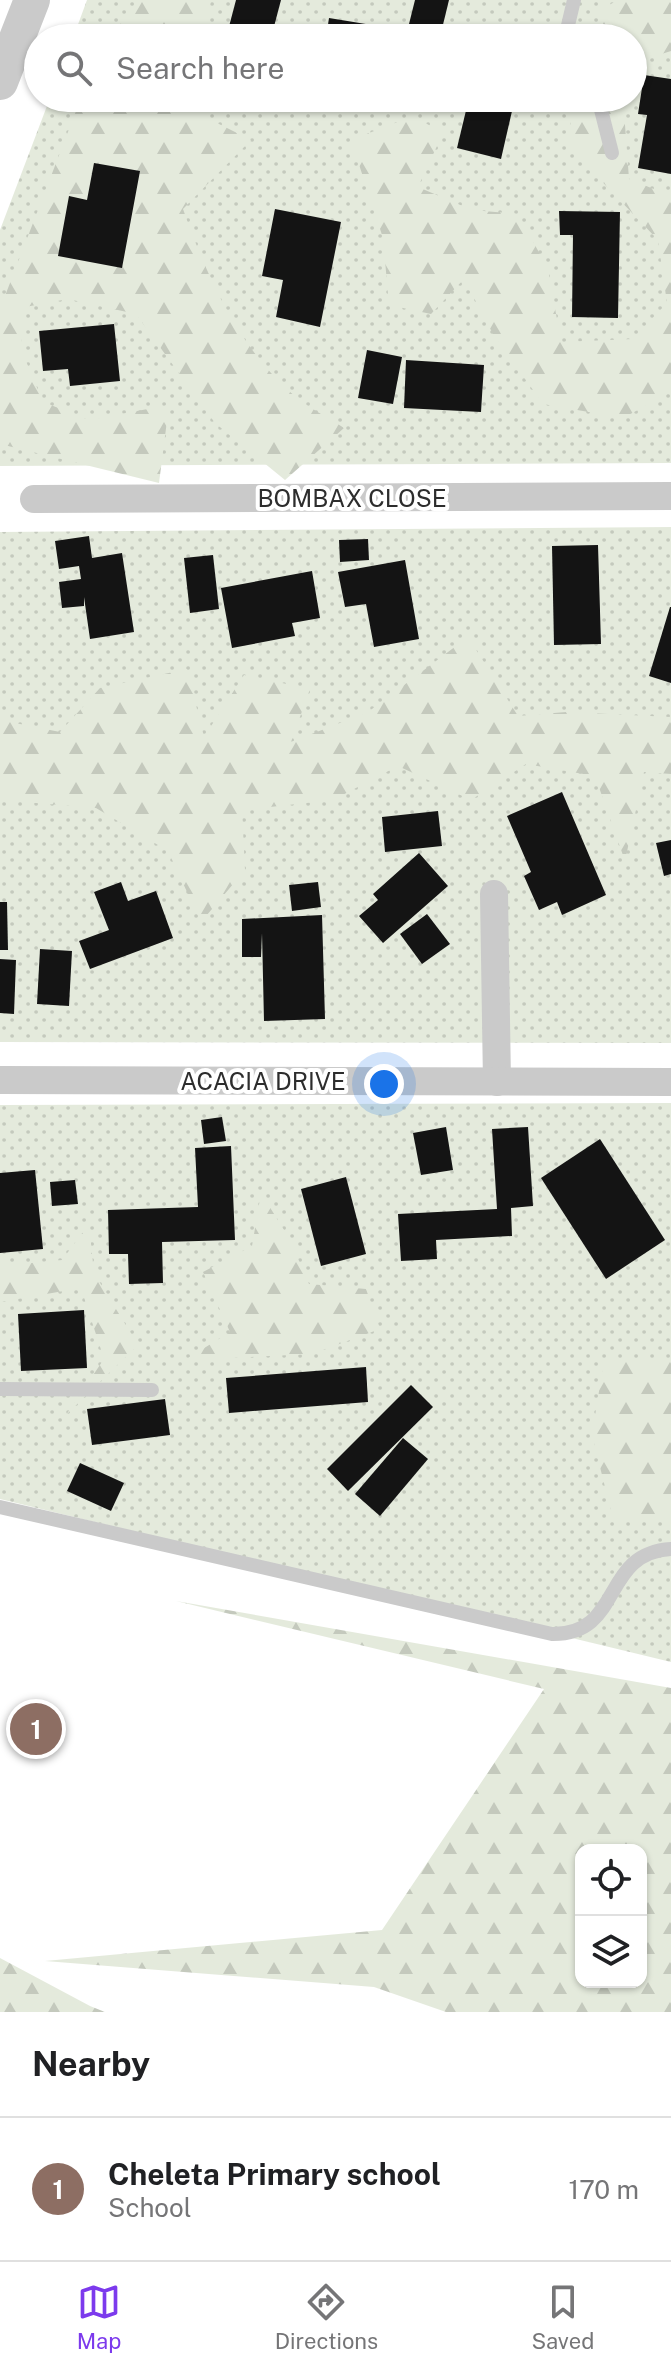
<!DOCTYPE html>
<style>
:root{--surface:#fff;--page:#f6f6f6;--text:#202124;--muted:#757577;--line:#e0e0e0;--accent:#7c3aed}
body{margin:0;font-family:"Public Sans",sans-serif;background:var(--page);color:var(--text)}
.controls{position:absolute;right:24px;bottom:24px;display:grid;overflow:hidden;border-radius:16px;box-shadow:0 2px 6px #0004}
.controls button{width:72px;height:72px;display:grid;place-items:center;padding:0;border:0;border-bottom:2px solid var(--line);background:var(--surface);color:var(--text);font:40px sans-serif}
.you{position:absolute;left:384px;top:1084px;width:28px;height:28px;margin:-20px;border:6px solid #fff;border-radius:50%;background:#1a73e8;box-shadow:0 0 0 12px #1a73e833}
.badge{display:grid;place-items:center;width:52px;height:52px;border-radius:50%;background:var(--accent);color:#fff;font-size:26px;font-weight:700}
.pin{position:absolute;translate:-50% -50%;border:4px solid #fff;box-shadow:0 2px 8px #0006}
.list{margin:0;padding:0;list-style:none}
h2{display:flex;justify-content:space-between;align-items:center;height:104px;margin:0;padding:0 32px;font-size:34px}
h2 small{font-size:26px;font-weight:400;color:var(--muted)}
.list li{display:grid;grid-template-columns:52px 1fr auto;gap:24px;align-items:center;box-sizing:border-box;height:144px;padding:0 32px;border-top:2px solid var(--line)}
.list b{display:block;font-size:30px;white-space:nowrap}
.list p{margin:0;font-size:26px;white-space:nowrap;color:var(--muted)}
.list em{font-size:26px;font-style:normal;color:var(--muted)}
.icon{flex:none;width:44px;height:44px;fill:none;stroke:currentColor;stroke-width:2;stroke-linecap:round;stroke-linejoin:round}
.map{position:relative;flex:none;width:671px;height:2012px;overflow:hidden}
.search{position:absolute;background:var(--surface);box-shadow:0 2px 6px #0004;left:24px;right:24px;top:24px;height:88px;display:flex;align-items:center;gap:20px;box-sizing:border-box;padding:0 28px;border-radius:44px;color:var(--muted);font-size:30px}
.sheet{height:248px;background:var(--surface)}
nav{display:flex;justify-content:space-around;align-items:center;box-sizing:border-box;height:112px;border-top:2px solid var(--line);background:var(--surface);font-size:22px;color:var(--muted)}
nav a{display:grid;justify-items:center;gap:4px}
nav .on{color:var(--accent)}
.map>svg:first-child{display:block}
</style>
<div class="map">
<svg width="671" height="2012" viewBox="0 0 671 2012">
<defs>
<pattern id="grass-dots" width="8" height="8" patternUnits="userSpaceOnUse" patternTransform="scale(2)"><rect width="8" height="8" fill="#e4eadc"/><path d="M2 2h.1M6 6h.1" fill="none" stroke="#c4c9bd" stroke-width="1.8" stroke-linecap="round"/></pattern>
<pattern id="forest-firs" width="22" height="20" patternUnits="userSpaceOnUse" patternTransform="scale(2)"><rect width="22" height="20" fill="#e4eadc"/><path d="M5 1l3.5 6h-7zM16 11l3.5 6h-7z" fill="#c4c9bd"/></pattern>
</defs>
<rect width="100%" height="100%" fill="#fff"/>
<g fill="url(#grass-dots)">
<polygon points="87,0 671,0 671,463 0,466 0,230 50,98 633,98 633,38 73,38"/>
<polygon points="671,527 671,1043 0,1042 0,532"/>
<polygon points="671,1103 671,1662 0,1499 0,1105"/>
</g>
<g fill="url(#forest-firs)" fill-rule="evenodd">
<polygon points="143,0 211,0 203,38 107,38"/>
<polygon points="618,0 671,0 671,51 633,63 633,38 594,38 602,9"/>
<path d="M81,98H189L187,108L251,140L183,209C207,277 240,351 297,398C311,409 329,418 344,428L285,480L215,423L136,314L68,299L25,307L21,349L43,402L89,420L169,405L159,483L0,444V309Z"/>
<polygon points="578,98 623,98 629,179 671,196 671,392 623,418 543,404 493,334 464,279 431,314 389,305 383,238 351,140 413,116 443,133 418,187 472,210 518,214 548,269 561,342 633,339 667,303 658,240 565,143"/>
<polygon points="468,637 518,716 566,712 671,717 671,774 644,772 625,861 595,776 526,764 471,800 398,766 333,800 242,810 245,870 201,922 168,851 96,808 0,800 0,720 60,732 100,688 187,669 204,737 244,675 310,689 291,742 368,712"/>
<polygon points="261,1193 289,1238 309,1284 366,1289 380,1329 312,1354 185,1360 230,1332 203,1272 252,1246"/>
<polygon points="89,1224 94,1273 138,1345 66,1415 104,1359 81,1288 0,1302 0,1266 62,1260"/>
<polygon points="671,1359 671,1519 613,1519 592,1435 604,1360"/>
<path d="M176,1601L671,1688V2012H446L374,1987L45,1961L382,1930L544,1689ZM581,1850H641V1982H581Z"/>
<polygon points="0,1958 90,2006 105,2012 0,2012"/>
</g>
<g fill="#141414">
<polygon points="236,0 281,0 271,38 226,38"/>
<polygon points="415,0 449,0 440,37 408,28"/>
<polygon points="329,18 433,35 432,38 326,38"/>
<polygon points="644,75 671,79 671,174 638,168 647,115 638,114"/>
<polygon points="469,98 515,98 501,159 457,148"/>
<polygon points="94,163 140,171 122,268 58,256 69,196 87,200"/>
<polygon points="275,209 341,222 320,327 276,317 283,280 262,276"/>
<polygon points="559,211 620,212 618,318 572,317 573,235 560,235"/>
<polygon points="114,324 120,381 70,386 68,369 43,371 39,331"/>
<polygon points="367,350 402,357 393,404 358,398"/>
<polygon points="406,360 484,365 481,412 404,408"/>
<polygon points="89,536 92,558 122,553 134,632 90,639 84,597 84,606 62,608 59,582 81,579 79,566 59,569 55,541"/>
<polygon points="368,539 369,560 340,562 339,540"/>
<polygon points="598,545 601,644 554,645 552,546"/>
<polygon points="213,555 219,609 190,613 184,558"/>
<polygon points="405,560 419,639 374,647 366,604 345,607 338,572"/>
<polygon points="312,571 320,618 292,623 295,636 232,648 221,588"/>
<polygon points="670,607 671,607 671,683 649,676"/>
<polygon points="562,792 606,895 562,915 557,902 539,910 524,876 531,872 507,816"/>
<polygon points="438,811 442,846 385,852 382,817"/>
<polygon points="671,840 671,874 664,876 656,843"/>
<polygon points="419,853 448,886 383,943 359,916 378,900 373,894"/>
<polygon points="121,882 128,901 156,891 173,938 90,969 79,941 109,930 94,892"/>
<polygon points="318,882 321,907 292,911 289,885"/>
<polygon points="0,902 7,902 8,950 0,950"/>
<polygon points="427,914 450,944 422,964 400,934"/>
<polygon points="322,915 325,1019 264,1021 262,933 261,957 242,957 242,919"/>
<polygon points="40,949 72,951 69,1006 37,1004"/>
<polygon points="0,959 16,960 14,1014 0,1013"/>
<polygon points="222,1117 226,1141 204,1144 201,1120"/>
<polygon points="446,1127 453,1170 421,1175 413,1133"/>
<polygon points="528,1127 533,1206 511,1208 512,1236 436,1240 437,1259 401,1261 398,1214 497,1209 492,1129"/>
<polygon points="600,1139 665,1240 606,1279 541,1178"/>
<polygon points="231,1146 235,1240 162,1242 163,1283 129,1284 128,1254 109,1254 108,1210 198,1207 195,1148"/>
<polygon points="35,1170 43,1249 0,1253 0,1173"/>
<polygon points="346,1177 366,1254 321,1266 301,1189"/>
<polygon points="75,1180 78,1204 52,1206 50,1182"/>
<polygon points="84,1310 87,1368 21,1371 18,1314"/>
<polygon points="366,1367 368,1402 229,1413 226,1378"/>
<polygon points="411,1385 433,1407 348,1491 327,1469"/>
<polygon points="165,1399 170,1435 92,1445 87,1409"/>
<polygon points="403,1438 428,1459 380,1516 355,1494"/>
<polygon points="80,1463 124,1483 111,1511 67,1491"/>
</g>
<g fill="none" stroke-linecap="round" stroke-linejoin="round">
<g stroke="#cacaca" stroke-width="14">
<polyline points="565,38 574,0"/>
<polyline points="598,98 612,153"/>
<polyline points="0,1389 152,1390"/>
<path d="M0,1507L552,1634C624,1635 600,1553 671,1549"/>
</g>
<g stroke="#cacaca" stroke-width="28">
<polyline points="34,499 671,496"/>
<polyline points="494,894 497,1082"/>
<polyline points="0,1080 671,1082"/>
</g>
<polyline stroke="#cacaca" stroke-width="36" points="0,82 32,0"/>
</g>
<g text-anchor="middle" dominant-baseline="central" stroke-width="8" stroke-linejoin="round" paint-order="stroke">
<g font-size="24" fill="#2d2d2d" stroke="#fff">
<text x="352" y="498">BOMBAX CLOSE</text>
<text x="263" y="1081">ACACIA DRIVE</text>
</g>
</g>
</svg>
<div class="controls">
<button><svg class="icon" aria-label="locate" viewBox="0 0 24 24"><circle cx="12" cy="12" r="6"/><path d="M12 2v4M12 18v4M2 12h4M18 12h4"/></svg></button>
<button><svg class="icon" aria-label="layers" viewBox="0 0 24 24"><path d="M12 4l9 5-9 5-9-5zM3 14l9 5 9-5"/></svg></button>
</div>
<div class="you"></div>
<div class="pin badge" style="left:36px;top:1729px;background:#8d6e63">1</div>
<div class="search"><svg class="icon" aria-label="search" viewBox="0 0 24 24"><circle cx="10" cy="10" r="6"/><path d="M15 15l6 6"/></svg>Search here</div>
</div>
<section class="sheet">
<h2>Nearby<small></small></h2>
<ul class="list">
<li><span class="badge" style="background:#8d6e63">1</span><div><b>Cheleta Primary school</b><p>School</p></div><em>170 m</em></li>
</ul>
</section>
<nav>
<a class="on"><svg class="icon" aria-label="map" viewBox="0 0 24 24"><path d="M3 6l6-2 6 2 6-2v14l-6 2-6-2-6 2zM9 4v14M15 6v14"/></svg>Map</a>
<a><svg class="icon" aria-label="directions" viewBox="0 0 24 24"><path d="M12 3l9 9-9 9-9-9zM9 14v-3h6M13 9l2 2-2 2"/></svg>Directions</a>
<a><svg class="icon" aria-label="saved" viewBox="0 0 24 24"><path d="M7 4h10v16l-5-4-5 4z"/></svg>Saved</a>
</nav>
